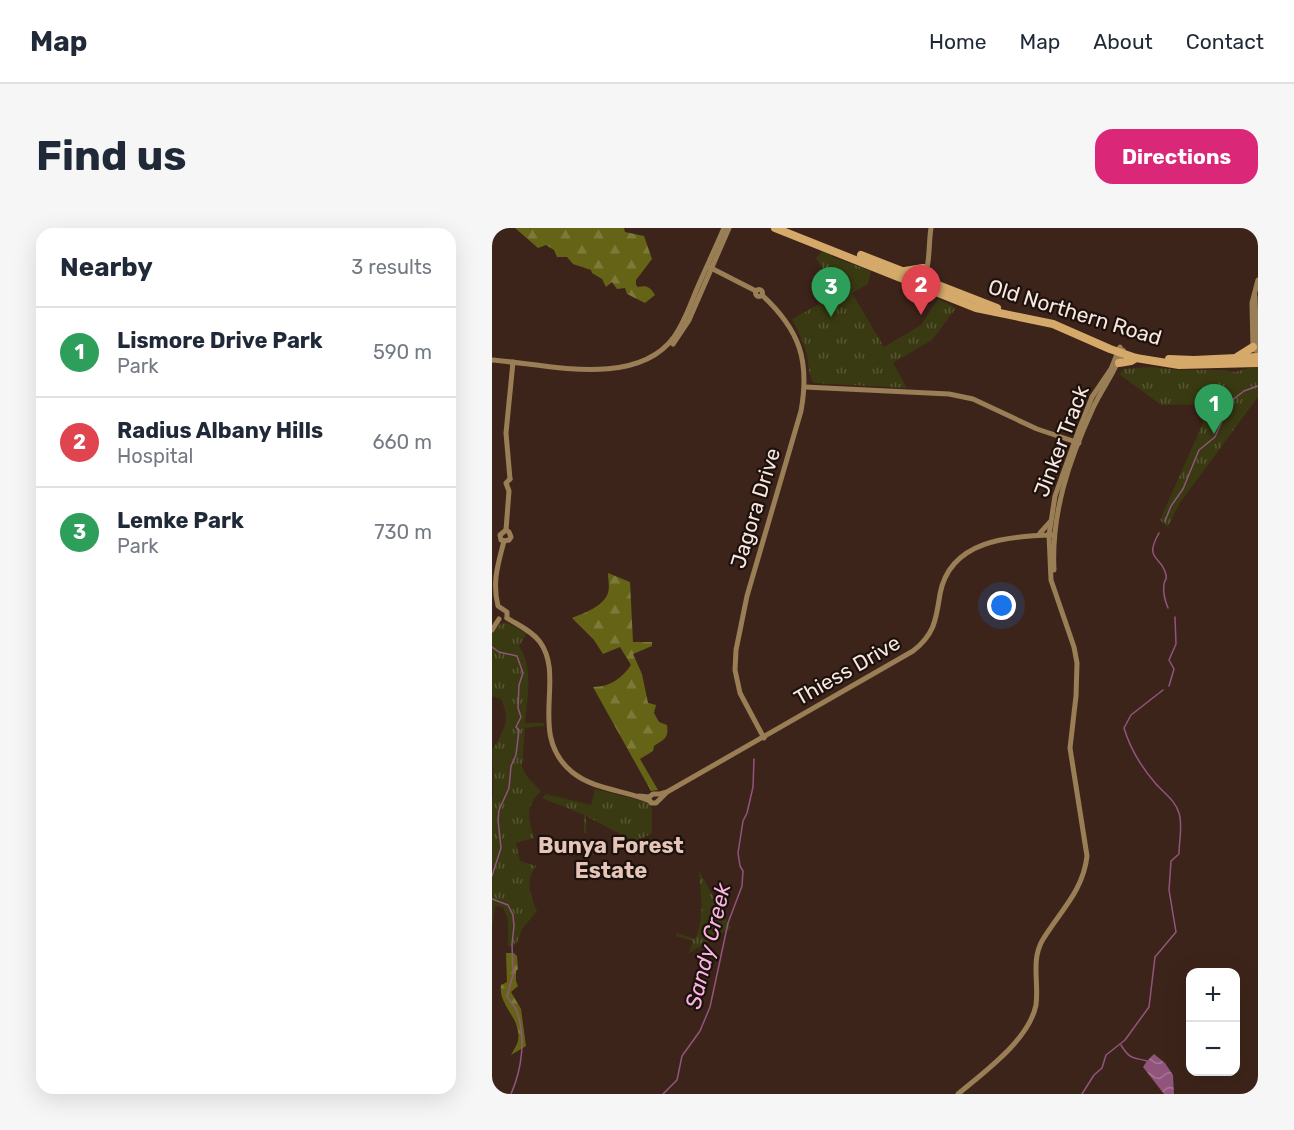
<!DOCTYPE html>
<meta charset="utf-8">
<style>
:root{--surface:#fff;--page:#f6f6f7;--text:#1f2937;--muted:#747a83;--line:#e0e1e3;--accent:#db2777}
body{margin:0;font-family:Rubik,sans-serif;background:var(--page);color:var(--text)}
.controls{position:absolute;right:18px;bottom:18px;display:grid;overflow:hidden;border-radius:12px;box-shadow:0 6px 24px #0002}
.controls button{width:54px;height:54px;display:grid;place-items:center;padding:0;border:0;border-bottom:2px solid var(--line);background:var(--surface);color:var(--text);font:30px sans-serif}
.you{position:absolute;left:510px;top:378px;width:21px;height:21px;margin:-15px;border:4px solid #fff;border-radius:50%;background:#1a73e8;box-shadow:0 0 0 9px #1a73e833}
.badge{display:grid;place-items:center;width:39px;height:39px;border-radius:50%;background:var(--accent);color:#fff;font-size:20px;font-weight:700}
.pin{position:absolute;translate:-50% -50px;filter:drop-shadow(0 2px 3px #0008)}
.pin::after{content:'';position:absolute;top:32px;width:21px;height:18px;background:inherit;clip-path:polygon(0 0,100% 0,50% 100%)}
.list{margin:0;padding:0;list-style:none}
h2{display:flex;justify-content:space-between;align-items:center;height:78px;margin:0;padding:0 24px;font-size:26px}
h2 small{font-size:20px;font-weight:400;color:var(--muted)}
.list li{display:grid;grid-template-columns:39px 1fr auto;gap:18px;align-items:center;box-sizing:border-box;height:90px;padding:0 24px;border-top:2px solid var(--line)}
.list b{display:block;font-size:22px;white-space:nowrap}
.list p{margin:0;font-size:20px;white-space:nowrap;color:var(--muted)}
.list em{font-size:20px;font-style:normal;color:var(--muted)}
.map{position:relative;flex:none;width:766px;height:866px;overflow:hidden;border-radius:18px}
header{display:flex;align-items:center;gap:36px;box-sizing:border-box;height:84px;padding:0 30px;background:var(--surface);border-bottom:2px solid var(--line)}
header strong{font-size:28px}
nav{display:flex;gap:33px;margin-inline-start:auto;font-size:21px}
.intro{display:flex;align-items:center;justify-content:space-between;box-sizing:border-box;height:144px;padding:0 36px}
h1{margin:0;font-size:42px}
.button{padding:15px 27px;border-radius:18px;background:var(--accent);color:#fff;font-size:21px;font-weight:700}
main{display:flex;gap:36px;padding:0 36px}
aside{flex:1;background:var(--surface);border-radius:18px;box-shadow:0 6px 24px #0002}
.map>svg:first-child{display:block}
</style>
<header>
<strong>Map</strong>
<nav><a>Home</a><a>Map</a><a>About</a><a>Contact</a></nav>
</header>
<div class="intro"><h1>Find us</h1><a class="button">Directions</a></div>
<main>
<aside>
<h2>Nearby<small>3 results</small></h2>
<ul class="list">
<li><span class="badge" style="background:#2e9e5b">1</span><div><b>Lismore Drive Park</b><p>Park</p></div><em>590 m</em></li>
<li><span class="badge" style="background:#e0444e">2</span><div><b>Radius Albany Hills</b><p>Hospital</p></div><em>660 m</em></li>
<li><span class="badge" style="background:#2e9e5b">3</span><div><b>Lemke Park</b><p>Park</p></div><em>730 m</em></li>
</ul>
</aside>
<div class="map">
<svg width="766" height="866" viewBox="0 0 766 866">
<defs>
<pattern id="forest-firs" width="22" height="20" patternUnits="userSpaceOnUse" patternTransform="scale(1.5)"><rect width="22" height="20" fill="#656416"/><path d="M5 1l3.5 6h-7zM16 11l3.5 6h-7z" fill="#7c7a38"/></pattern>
<pattern id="park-tufts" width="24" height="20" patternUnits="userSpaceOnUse" patternTransform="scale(1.5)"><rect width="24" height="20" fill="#393912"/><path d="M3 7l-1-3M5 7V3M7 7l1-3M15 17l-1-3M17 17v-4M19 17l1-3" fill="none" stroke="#565634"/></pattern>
<pattern id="water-waves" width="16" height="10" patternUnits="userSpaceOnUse" patternTransform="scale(1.5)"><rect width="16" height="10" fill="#91557d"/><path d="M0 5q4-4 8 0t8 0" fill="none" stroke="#a77695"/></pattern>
</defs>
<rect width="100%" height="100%" fill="#3d241a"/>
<g fill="url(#forest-firs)">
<path d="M23,0H132L133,4L152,8L160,31L144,52V57L146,59C155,57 158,59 163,67L153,75L135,66L133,60L125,61L120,54L114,59L110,51L100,45L99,42L81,36L75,29H65L62,22L54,17L46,20Z"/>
<path d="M116,345L138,354L141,414H160V418L141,426L150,446L156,475L164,477L162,485L167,494L175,497C177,511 172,511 162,518L161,523L148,531L166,562L159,563L101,459C118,459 130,450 139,437L128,419L111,426L102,412L80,390C92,385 111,379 116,365C118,359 116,351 116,345Z"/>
<path d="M14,725H22L25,728L26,741L24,743V753L26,758L19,764L29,781L34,818L19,827C21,823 25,817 26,813C30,790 6,778 9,757L15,754Z"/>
</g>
<g fill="url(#park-tufts)">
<path d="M330,23L340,26V29L379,43L376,56L360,65L392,119L429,97L446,71L464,80L440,112L401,135L415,160L322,155C316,147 317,137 315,127C312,115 306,103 300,91L346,66L324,30Z"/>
<polygon points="658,139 687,142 733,142 743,144 757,140 766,139 766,169 687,276 676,299 668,292 718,179 717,176 669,177 627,146 632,141"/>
<path d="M13,394L35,405L27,418C42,441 35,469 33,495H52V498L33,500L30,539L36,550L49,563C33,579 36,589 42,610L24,615L28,633L44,638C33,654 38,667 45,683L30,701L25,715L21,718H16V693L11,679L3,678L0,701V573C3,560 0,532 0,522C1,519 4,517 5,514C15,496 17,490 9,471L0,468V406L8,396Z"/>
<polygon points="103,561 155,574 160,580 160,605 143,614 94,588 94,605 92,605 92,587 50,570 54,566 99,577"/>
<path d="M207,643L239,700L197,725L201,713L184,708L185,705L203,711C213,690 209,666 207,643Z"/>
</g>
<polygon fill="#393912" points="354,43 370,47 371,51 368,57 364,58 351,48"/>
<polygon fill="url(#water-waves)" points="662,826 673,835 681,847 682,866 672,866 651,839 655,833"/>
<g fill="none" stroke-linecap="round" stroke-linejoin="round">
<g stroke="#91557d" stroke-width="1.5">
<polyline points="673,293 679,278 691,261 707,222 723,209 739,173 752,163 766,158"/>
<path d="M667,305C651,333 670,327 674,347C675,354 673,350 672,356C671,363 673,373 676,380"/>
<polyline points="0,419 7,424 25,428 31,445 27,457 26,480 29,489 24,499 27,502 24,527 19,538 17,560 7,582 6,592 9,620 0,648"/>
<polyline points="677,458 682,441 677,432 684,416 683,389"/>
<path d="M0,671L16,677L21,687L22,698L20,716L21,747L15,768C18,774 23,778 25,784C34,810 30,841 19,866"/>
<path d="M629,817C638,832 641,829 655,833"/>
<polyline points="171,866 185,852 190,828 208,803 218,779 236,695 250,658 251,643 248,638 246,625 251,593 255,585 261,559 262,531"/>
<path d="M590,866L602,847L610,840L614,827L633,812L657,779L663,729L684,704L677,662L679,633L687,626C687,612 691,598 687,585C683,572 672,565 664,556C650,540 638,520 632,500L639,487L671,462"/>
</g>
<g stroke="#9a7e56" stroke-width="5">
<polyline points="217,39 264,63"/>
<path d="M430,53C439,37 436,18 439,0"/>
<circle cx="267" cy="65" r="3.5"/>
<path d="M270,67C308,102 318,133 309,183L255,368L244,422L243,442L248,465L272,510"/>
<polyline points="763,68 765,130"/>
<polyline points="181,116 197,92 237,0"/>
<polyline points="761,122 760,75 766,52"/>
<path d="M0,132C54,136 144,161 182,109C192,95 198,78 204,63C213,42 223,21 232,0"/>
<polyline points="313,159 457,166 481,171 545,201 587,215"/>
<polyline points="18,251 14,205 21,134"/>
<polyline points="14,302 17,263 14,255 18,251"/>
<polyline points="548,305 558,294"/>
<path d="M12,313C6,336 0,354 6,378L15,384V390"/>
<polyline points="12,313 17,312 19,309 17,304 14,302"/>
<polyline points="12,313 9,312 8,307 14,302"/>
<path d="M562,342C559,285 577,232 601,180C610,160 624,143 631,122"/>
<path d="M15,390C26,397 40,403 48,414C74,450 35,507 80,544C102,562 133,562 158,573"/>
<polyline points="0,402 7,391"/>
<path d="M147,568L157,569L161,566H168L175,564L421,423C443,406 444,391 448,366C458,312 517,308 561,307"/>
<polyline points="157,571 159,575 164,575 174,565"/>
<path d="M466,866C492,844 537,812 544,777C547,755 539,733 550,713C567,684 591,664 595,628L578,520L584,468L585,435L582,419L559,352L557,307L563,268L586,204L600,169L619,141L628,119"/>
</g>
<g stroke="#d4a969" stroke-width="8">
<polyline points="283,0 484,80 561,96 618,121 644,130 687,137 766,135"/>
<polyline points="369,27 505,80"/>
<polyline points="413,43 431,40"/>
<polyline points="745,129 761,119"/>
<polyline points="677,131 702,132 766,129"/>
<polyline points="627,135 639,133 644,130"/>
</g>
</g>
<g text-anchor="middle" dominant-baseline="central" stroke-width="4.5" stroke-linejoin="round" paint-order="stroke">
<g font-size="21" fill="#f8e7e0" stroke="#1c110c">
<text transform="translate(583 84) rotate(17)">Old Northern Road</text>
<text transform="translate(569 213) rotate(-69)">Jinker Track</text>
<text transform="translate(263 280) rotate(-73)">Jagora Drive</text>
<text transform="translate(355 442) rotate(-30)">Thiess Drive</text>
</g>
<g font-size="22" font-weight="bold" fill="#e5c5b7" stroke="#1c110c">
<text x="119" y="617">Bunya Forest<tspan x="119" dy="25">Estate</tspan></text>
</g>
<g font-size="22" font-style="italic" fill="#fbb4e2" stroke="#1c110c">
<text transform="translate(216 718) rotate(-76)">Sandy Creek</text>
</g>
</g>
</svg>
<div class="controls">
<button>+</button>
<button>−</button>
</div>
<div class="you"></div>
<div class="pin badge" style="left:722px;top:206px;background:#2e9e5b">1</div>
<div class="pin badge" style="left:429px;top:87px;background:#e0444e">2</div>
<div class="pin badge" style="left:339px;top:89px;background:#2e9e5b">3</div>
</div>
</main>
